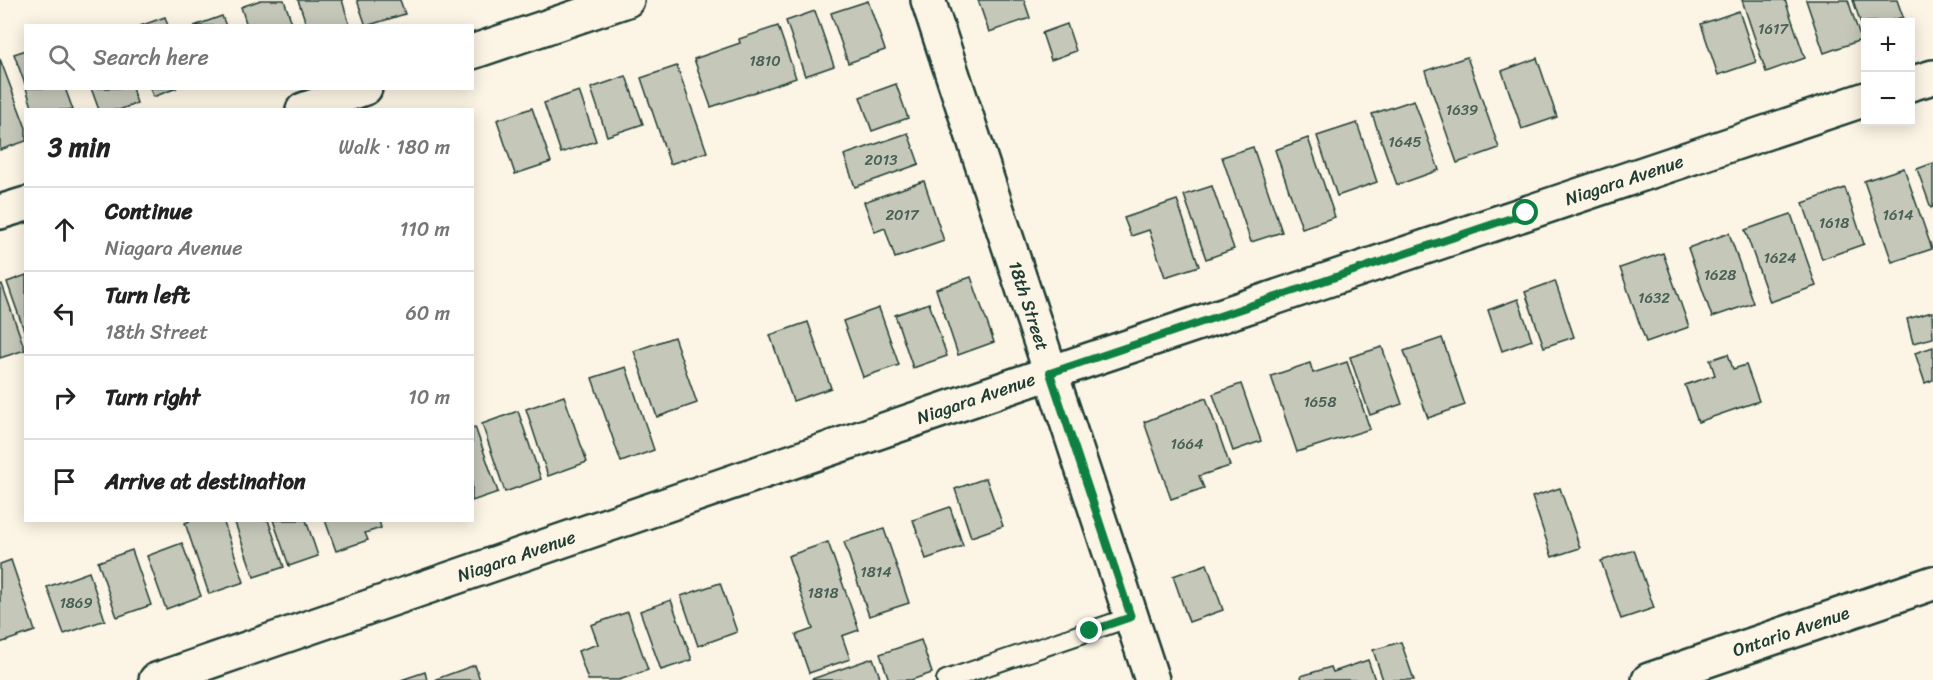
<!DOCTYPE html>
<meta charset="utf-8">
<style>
:root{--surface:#fff;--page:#f2f2f2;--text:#222;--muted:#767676;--line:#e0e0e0}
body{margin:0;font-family:Sriracha,sans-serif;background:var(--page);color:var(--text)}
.controls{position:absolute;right:18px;top:18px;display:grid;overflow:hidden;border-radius:0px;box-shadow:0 3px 15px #0003}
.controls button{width:54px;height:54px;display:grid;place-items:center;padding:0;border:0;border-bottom:2px solid var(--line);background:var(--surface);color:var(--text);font:30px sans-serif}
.stop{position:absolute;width:18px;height:18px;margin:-14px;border:4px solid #0b8043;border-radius:50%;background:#fff}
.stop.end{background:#0b8043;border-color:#fff;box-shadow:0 2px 6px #0008}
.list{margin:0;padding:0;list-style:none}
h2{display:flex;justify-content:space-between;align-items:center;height:78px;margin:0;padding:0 24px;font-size:26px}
h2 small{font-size:20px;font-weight:400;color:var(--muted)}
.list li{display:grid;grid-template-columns:39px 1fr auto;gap:18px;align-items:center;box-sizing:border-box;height:84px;padding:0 24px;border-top:2px solid var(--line)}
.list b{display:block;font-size:22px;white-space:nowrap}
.list p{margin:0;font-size:20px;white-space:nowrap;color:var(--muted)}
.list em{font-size:20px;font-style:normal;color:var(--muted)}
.icon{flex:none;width:33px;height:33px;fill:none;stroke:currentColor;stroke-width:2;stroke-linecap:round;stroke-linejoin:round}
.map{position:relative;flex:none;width:1933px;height:680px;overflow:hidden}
.search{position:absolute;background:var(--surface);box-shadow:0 3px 15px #0003;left:24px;top:24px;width:450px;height:66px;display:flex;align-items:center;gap:15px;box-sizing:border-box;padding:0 21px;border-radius:0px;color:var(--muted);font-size:22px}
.panel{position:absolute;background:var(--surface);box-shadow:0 3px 15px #0003;left:24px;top:108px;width:450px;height:414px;border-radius:0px}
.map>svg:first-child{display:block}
</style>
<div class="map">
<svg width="1933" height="680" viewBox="0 0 1933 680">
<rect width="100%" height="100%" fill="#fcf5e5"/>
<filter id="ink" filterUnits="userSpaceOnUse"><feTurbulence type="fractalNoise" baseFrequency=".0167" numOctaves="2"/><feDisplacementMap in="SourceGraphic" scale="12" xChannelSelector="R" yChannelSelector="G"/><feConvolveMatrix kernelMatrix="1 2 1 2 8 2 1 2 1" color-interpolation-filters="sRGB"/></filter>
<g filter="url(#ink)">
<g fill="#c5c7b9" stroke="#1f3d34" stroke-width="1.5">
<polygon points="261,0 284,0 293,26 247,26 241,7"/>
<polygon points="298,0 342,0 350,26 307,26"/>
<polygon points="357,0 400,0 405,14 366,26"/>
<polygon points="978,0 1024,0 1030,18 989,32"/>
<polygon points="1742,0 1785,0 1805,58 1766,72"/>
<polygon points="1806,0 1848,0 1861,40 1824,53"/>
<polygon points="1853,0 1897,0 1903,17 1886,22 1866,22 1863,30"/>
<polygon points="868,1 885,50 848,63 831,13"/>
<polygon points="815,11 834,66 805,76 786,21"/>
<polygon points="1739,11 1756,62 1718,75 1701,24"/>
<polygon points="222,16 226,26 194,26"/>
<polygon points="165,17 168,26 140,26"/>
<polygon points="1067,24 1076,51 1051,60 1042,33"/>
<polygon points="778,26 796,78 711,107 694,59 740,43 739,39"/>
<polygon points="26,50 26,87 14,54"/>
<polygon points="1467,57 1499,148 1457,163 1425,71"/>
<polygon points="1537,58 1557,117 1522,129 1502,71"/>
<polygon points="0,59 26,128 26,141 0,150"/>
<polygon points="677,66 707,152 670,164 641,78"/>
<polygon points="626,76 643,124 607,136 591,88"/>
<polygon points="896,84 908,118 872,131 860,97"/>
<polygon points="26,88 65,88 73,110 33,110"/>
<polygon points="91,88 132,88 137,103 119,110 99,110"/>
<polygon points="150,88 177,88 153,97"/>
<polygon points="579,91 596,141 561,153 544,103"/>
<polygon points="1414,100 1439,170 1397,185 1372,114"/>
<polygon points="532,108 551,162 515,174 497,120"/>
<polygon points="1357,123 1377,182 1337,196 1317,136"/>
<polygon points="908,133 919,164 855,187 844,155"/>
<polygon points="1308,138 1335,217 1302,228 1275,150"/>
<polygon points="1253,147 1282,232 1251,242 1222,157"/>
<polygon points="1933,163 1933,207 1931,208 1917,169"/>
<polygon points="1904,168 1932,249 1892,262 1864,181"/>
<polygon points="924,181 944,241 895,258 885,228 875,232 864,202"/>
<polygon points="1212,186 1234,249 1206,259 1184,195"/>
<polygon points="1845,188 1864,244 1822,259 1803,203"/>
<polygon points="1177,200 1199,266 1165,277 1149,230 1131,236 1124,218"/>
<polygon points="1791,214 1816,286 1770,302 1745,230"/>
<polygon points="1729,233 1753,303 1712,317 1688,248"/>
<polygon points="1663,253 1689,327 1646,342 1620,268"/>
<polygon points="26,275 26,336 7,282"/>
<polygon points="971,277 994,342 958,355 936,289"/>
<polygon points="1555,281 1574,337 1544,347 1525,292"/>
<polygon points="2,284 25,350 0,358 0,285"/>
<polygon points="1518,299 1532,340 1502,351 1488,310"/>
<polygon points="929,303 947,356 913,368 895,315"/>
<polygon points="879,308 899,365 863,377 843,321"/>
<polygon points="1932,312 1933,338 1913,343 1907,319"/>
<polygon points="808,322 831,388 793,401 770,335"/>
<polygon points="674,337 697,403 657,417 634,351"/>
<polygon points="1442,338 1465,405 1428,418 1404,351"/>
<polygon points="1382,347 1402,404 1370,415 1350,357"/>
<polygon points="1933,347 1933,380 1925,383 1915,353"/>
<polygon points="1728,354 1733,369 1746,365 1759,401 1698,422 1685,385 1715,375 1710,360"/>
<polygon points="1347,362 1370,429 1297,452 1271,376 1310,363 1313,373"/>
<polygon points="626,367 654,450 621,462 592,378"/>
<polygon points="1241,384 1261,441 1233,451 1213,394"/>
<polygon points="564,396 587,462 548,476 526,409"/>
<polygon points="1206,398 1230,466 1199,476 1204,488 1171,499 1144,422"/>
<polygon points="518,411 541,479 505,492 482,424"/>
<polygon points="475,427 498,492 472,501 472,428"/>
<polygon points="986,478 1003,526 971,537 955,489"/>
<polygon points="1560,488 1580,548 1552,557 1532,497"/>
<polygon points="950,507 963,546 926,559 913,520"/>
<polygon points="192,520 223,520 244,582 209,594 185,523"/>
<polygon points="234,520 268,520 284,567 254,577"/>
<polygon points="273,520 306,520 318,556 289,566"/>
<polygon points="325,520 379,520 381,528 365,533 368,540 336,551"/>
<polygon points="884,529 909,603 869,616 844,542"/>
<polygon points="828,542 859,630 842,636 850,659 809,673 796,635 813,629 788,556"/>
<polygon points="182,543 201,596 166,609 147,556"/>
<polygon points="132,550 151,605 117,617 98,562"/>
<polygon points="1634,550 1654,608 1621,619 1601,561"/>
<polygon points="11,560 35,631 0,643 0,564"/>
<polygon points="1207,564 1223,610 1189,622 1173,576"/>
<polygon points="89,572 105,620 64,634 47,587"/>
<polygon points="720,583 737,632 698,646 681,596"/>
<polygon points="671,600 692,660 661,670 640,611"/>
<polygon points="628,612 648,670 619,680 588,680 578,651 598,644 591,625"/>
<polygon points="921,640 932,673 911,680 889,680 880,654"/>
<polygon points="1401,642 1414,680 1383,680 1373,650"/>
<polygon points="873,658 881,680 813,680 812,679"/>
<polygon points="1368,660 1375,680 1302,680 1301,676 1331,667 1333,672"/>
<polygon points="475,665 480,680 437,680 436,679"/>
<polygon points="425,672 427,680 401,680"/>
</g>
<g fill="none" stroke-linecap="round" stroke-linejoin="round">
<g stroke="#1f3d34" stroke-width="22">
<polyline id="service" points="946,680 1131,617"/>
</g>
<g stroke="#1f3d34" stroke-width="38">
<g id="minor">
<path id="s1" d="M928,0L1152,680"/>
<polyline points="472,52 627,0"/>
<polyline points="1910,84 1933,77"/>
<polyline points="303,110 365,88"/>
<polyline points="0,212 26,204"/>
<path id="s2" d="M156,680L1050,373L1866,99"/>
</g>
</g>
<g stroke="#1f3d34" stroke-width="38">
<g id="secondary">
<path id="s3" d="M1649,680L1933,583"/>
</g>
</g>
<use href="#service" stroke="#fcf5e5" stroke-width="18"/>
<use href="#minor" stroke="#fcf5e5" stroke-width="33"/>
<use href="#secondary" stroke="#fcf5e5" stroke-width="33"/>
</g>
</g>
<g fill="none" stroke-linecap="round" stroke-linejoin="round" filter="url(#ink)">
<polyline stroke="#0b8043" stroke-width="8" points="1090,631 1131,617 1050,373 1526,213"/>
</g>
<g text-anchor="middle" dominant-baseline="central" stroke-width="5" stroke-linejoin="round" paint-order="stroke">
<g font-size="15" fill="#486055">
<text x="1773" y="29">1617</text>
<text x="765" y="61">1810</text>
<text x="1462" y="110">1639</text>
<text x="1405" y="142">1645</text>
<text x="881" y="160">2013</text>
<text x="902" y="215">2017</text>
<text x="1898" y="215">1614</text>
<text x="1834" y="223">1618</text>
<text x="1780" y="258">1624</text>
<text x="1720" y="275">1628</text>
<text x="1654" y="298">1632</text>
<text x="1320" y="402">1658</text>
<text x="1187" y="444">1664</text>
<text x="876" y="572">1814</text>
<text x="823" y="593">1818</text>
<text x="76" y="603">1869</text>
</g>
<g font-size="18" fill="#1f3d34" stroke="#fcf5e5">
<text stroke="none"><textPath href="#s2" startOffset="1551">Niagara Avenue</textPath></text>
<text stroke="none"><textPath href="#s1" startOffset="322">18th Street</textPath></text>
<text stroke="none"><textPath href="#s2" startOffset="867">Niagara Avenue</textPath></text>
<text stroke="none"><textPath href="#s2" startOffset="381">Niagara Avenue</textPath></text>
<text stroke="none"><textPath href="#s3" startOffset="150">Ontario Avenue</textPath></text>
</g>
</g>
</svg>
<div class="controls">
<button>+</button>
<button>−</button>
</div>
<div class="stop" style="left:1526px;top:213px"></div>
<div class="stop end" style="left:1090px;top:631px"></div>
<div class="search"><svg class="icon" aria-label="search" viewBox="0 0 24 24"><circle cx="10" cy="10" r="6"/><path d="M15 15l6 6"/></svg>Search here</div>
<section class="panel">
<h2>3 min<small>Walk · 180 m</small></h2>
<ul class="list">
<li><svg class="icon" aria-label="ahead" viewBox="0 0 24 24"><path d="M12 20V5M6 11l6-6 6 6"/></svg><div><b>Continue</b><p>Niagara Avenue</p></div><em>110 m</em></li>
<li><svg class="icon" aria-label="left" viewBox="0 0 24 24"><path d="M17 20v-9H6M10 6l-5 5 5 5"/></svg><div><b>Turn left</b><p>18th Street</p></div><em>60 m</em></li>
<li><svg class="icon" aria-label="right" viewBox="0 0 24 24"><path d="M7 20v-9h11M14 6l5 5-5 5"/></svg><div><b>Turn right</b></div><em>10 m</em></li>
<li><svg class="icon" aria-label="arrive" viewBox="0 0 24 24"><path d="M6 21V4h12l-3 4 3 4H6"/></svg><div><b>Arrive at destination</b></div></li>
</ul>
</section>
</div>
